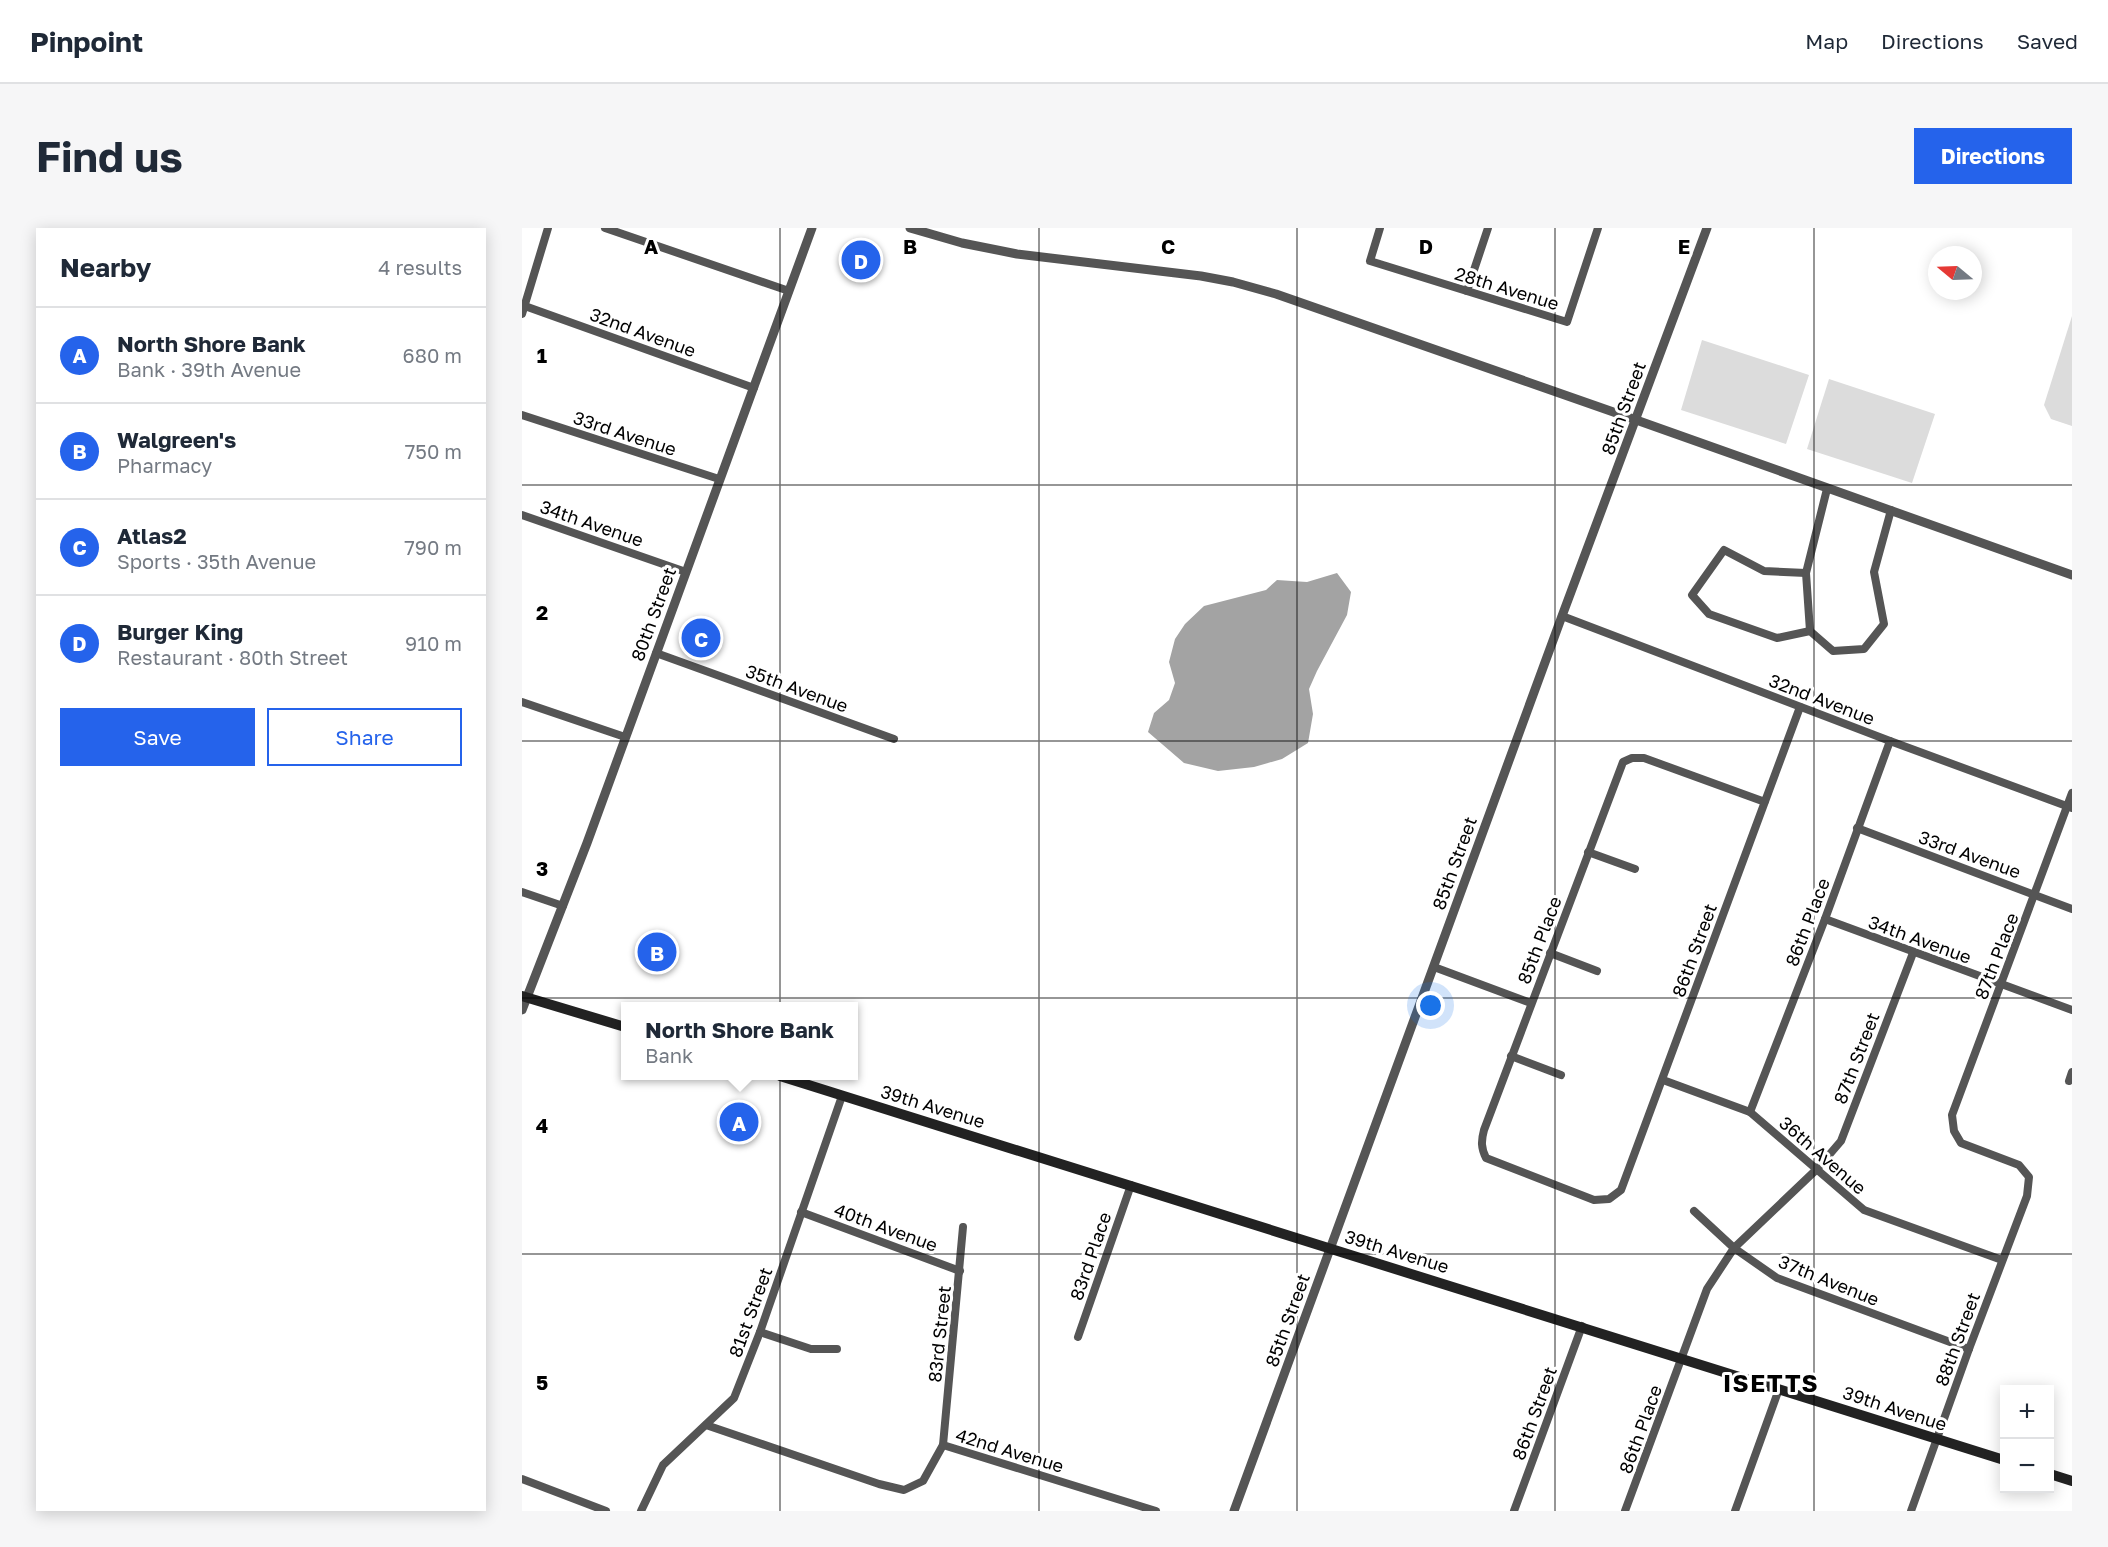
<!DOCTYPE html>
<meta charset="utf-8">
<style>
:root{--surface:#fff;--page:#f6f6f7;--text:#1f2937;--muted:#747a83;--line:#e0e1e3;--accent:#2563eb}
body{margin:0;font-family:"Golos Text",sans-serif;background:var(--page);color:var(--text)}
.controls{position:absolute;right:18px;bottom:18px;display:grid;overflow:hidden;border-radius:0px;box-shadow:0 3px 15px #0003}
.controls button{width:54px;height:54px;display:grid;place-items:center;padding:0;border:0;border-bottom:2px solid var(--line);background:var(--surface);color:var(--text);font:30px sans-serif}
.compass{position:absolute;left:1406px;top:18px;width:54px;height:54px;border-radius:50%;background:var(--surface);box-shadow:0 3px 15px #0003;rotate:289deg}
.you{position:absolute;left:909px;top:778px;width:21px;height:21px;margin:-15px;border:4px solid #fff;border-radius:50%;background:#1a73e8;box-shadow:0 0 0 9px #1a73e833}
.badge{display:grid;place-items:center;width:39px;height:39px;border-radius:50%;background:var(--accent);color:#fff;font-size:20px;font-weight:700}
.pin{position:absolute;translate:-50% -50%;border:3px solid #fff;box-shadow:0 2px 6px #0006}
.popup{position:absolute;left:99px;top:774px;width:237px;height:78px;box-sizing:border-box;display:grid;place-content:center;border-radius:0px;background:var(--surface);filter:drop-shadow(0 2px 4px #0005);font-size:20px;white-space:nowrap;color:var(--muted)}
.popup b{font-size:22px;color:var(--text)}
.popup::after{content:'';position:absolute;left:50%;top:100%;margin-left:-12px;border:12px solid transparent;border-top-color:var(--surface)}
.list{margin:0;padding:0;list-style:none}
h2{display:flex;justify-content:space-between;align-items:center;height:78px;margin:0;padding:0 24px;font-size:26px}
h2 small{font-size:20px;font-weight:400;color:var(--muted)}
.list li{display:grid;grid-template-columns:39px 1fr auto;gap:18px;align-items:center;box-sizing:border-box;height:96px;padding:0 24px;border-top:2px solid var(--line)}
.list b{display:block;font-size:22px;white-space:nowrap}
.list p{margin:0;font-size:20px;white-space:nowrap;color:var(--muted)}
.list em{font-size:20px;font-style:normal;color:var(--muted)}
.actions{display:flex;gap:12px;padding:18px 24px}
.actions a{flex:1;padding:14px 0;border:2px solid var(--accent);border-radius:0px;text-align:center;font-size:21px;color:var(--accent)}
.actions .main{background:var(--accent);color:#fff}
.map{position:relative;flex:none;width:1550px;height:1283px;overflow:hidden;border-radius:0px}
header{display:flex;align-items:center;gap:36px;box-sizing:border-box;height:84px;padding:0 30px;background:var(--surface);border-bottom:2px solid var(--line)}
header strong{font-size:28px}
nav{display:flex;gap:33px;margin-inline-start:auto;font-size:21px}
.intro{display:flex;align-items:center;justify-content:space-between;box-sizing:border-box;height:144px;padding:0 36px}
h1{margin:0;font-size:42px}
.button{padding:15px 27px;border-radius:0px;background:var(--accent);color:#fff;font-size:21px;font-weight:700}
main{display:flex;gap:36px;padding:0 36px}
aside{flex:1;background:var(--surface);border-radius:0px;box-shadow:0 3px 15px #0003}
.map>svg:first-child{display:block}
</style>
<header>
<strong>Pinpoint</strong>
<nav><a>Map</a><a>Directions</a><a>Saved</a></nav>
</header>
<div class="intro"><h1>Find us</h1><a class="button">Directions</a></div>
<main>
<aside>
<h2>Nearby<small>4 results</small></h2>
<ul class="list">
<li><span class="badge">A</span><div><b>North Shore Bank</b><p>Bank · 39th Avenue</p></div><em>680 m</em></li>
<li><span class="badge">B</span><div><b>Walgreen's</b><p>Pharmacy</p></div><em>750 m</em></li>
<li><span class="badge">C</span><div><b>Atlas2</b><p>Sports · 35th Avenue</p></div><em>790 m</em></li>
<li><span class="badge">D</span><div><b>Burger King</b><p>Restaurant · 80th Street</p></div><em>910 m</em></li>
</ul>
<div class="actions"><a class="main">Save</a><a>Share</a></div>
</aside>
<div class="map">
<svg width="1550" height="1283" viewBox="0 0 1550 1283">
<rect width="100%" height="100%" fill="#fff"/>
<g fill="#dcdcdc">
<polygon points="1550,88 1550,198 1529,191 1522,177"/>
<polygon points="1180,112 1287,147 1264,216 1159,182"/>
<polygon points="1307,151 1413,186 1390,255 1285,221"/>
</g>
<polygon fill="#a3a3a3" points="815,345 829,364 825,387 795,443 787,461 791,486 786,515 760,531 732,539 696,543 662,535 626,504 632,485 647,472 653,455 647,434 653,411 663,396 682,378 744,362 755,352 785,354"/>
<g fill="none" stroke-linecap="round" stroke-linejoin="round">
<g stroke="#555" stroke-width="8">
<polyline points="83,0 267,63"/>
<polyline points="858,0 848,33 1045,94 1076,0"/>
<polyline points="945,63 966,0"/>
<polyline points="0,77 232,160"/>
<polyline points="0,86 26,0"/>
<polyline points="0,187 197,251"/>
<polyline points="0,287 164,344"/>
<polyline points="1284,345 1242,343 1202,322 1170,367 1187,386 1255,410 1288,403 1311,423 1342,421 1362,396 1352,344 1369,282"/>
<polyline points="1040,388 1368,513 1550,580"/>
<polyline points="1288,403 1284,345 1305,261"/>
<polyline points="134,425 372,511"/>
<polyline points="0,474 103,509"/>
<path d="M1243,574L1122,530H1110L1101,534L962,902C959,913 959,920 964,930L1072,972L1087,971L1099,962C1160,801 1219,640 1278,479"/>
<polyline points="1335,600 1550,681"/>
<polyline points="1066,624 1113,641"/>
<polyline points="0,664 41,678"/>
<polyline points="1303,691 1550,782"/>
<polyline points="1028,725 1075,743"/>
<polyline points="912,739 1009,775"/>
<polyline points="989,828 1039,847"/>
<polyline points="1141,852 1228,884 1342,982 1480,1032"/>
<polyline points="1547,853 1550,844"/>
<polyline points="1228,884 1303,691 1368,513"/>
<polyline points="1172,983 1212,1020 1255,1050 1447,1121"/>
<polyline points="279,984 438,1043"/>
<polyline points="238,1104 289,1121 315,1121"/>
<polyline points="556,1109 609,957"/>
<polyline points="184,1197 357,1256 382,1262 401,1253 421,1217 441,999"/>
<polyline points="421,1217 634,1283"/>
<polyline points="0,1251 84,1283"/>
<polyline points="119,1283 141,1237 212,1170 238,1104 320,868"/>
<polyline points="992,1283 1060,1098"/>
<polyline points="1103,1283 1185,1061 1212,1020 1295,941 1319,913 1391,725"/>
<polyline points="1213,1283 1257,1161"/>
<polyline points="1389,1283 1447,1121 1505,968 1507,949 1497,937 1439,915 1432,903 1430,887 1550,565"/>
</g>
<g stroke="#555" stroke-width="9">
<path d="M388,0L440,15L495,26L679,48L711,54L754,66C1020,158 1285,252 1550,347"/>
<polyline points="0,782 65,615 290,0"/>
<polyline points="712,1283 1040,388 1185,0"/>
</g>
<g stroke="#222" stroke-width="10">
<polyline points="0,768 103,799"/>
<polyline points="258,848 1482,1232"/>
<polyline points="1528,1246 1550,1253"/>
</g>
</g>
<path fill="none" stroke="#000" stroke-width="1.5" stroke-opacity="0.55" d="M258,0V1283M517,0V1283M775,0V1283M1033,0V1283M1292,0V1283M0,257H1550M0,513H1550M0,770H1550M0,1026H1550"/>
<g text-anchor="middle" dominant-baseline="central" stroke-width="6" stroke-linejoin="round" paint-order="stroke">
<g font-size="18" fill="#000" stroke="#fff">
<text transform="translate(985 60) rotate(17)">28th Avenue</text>
<text transform="translate(121 104) rotate(20)">32nd Avenue</text>
<text transform="translate(1101 180) rotate(-70)">85th Street</text>
<text transform="translate(103 205) rotate(18)">33rd Avenue</text>
<text transform="translate(70 295) rotate(19)">34th Avenue</text>
<text transform="translate(131 386) rotate(-70)">80th Street</text>
<text transform="translate(275 460) rotate(20)">35th Avenue</text>
<text transform="translate(1300 471) rotate(21)">32nd Avenue</text>
<text transform="translate(1448 626) rotate(20)">33rd Avenue</text>
<text transform="translate(932 635) rotate(-70)">85th Street</text>
<text transform="translate(1285 694) rotate(-69)">86th Place</text>
<text transform="translate(1398 711) rotate(20)">34th Avenue</text>
<text transform="translate(1017 712) rotate(-69)">85th Place</text>
<text transform="translate(1172 722) rotate(-70)">86th Street</text>
<text transform="translate(1474 728) rotate(-69)">87th Place</text>
<text transform="translate(1334 830) rotate(-69)">87th Street</text>
<text transform="translate(411 878) rotate(17)">39th Avenue</text>
<text transform="translate(1301 927) rotate(41)">36th Avenue</text>
<text transform="translate(364 999) rotate(20)">40th Avenue</text>
<text transform="translate(875 1023) rotate(17)">39th Avenue</text>
<text transform="translate(568 1028) rotate(-71)">83rd Place</text>
<text transform="translate(1307 1052) rotate(22)">37th Avenue</text>
<text transform="translate(228 1084) rotate(-70)">81st Street</text>
<text transform="translate(765 1092) rotate(-70)">85th Street</text>
<text transform="translate(417 1106) rotate(-84)">83rd Street</text>
<text transform="translate(1435 1111) rotate(-70)">88th Street</text>
<text transform="translate(1373 1180) rotate(18)">39th Avenue</text>
<text transform="translate(1012 1185) rotate(-70)">86th Street</text>
<text transform="translate(1118 1201) rotate(-70)">86th Place</text>
<text transform="translate(488 1222) rotate(17)">42nd Avenue</text>
</g>
<g font-size="24" font-weight="bold" letter-spacing="1.5" fill="#000" stroke="#fff">
<text x="1249" y="1154">ISETTS</text>
</g>
</g>
<g font-size="20" text-anchor="middle" font-weight="bold" fill="#000" stroke="#fff" stroke-width="6" stroke-linejoin="round" paint-order="stroke">
<text x="129" y="26">A</text>
<text x="388" y="26">B</text>
<text x="646" y="26">C</text>
<text x="904" y="26">D</text>
<text x="1162" y="26">E</text>
<text x="20" y="135">1</text>
<text x="20" y="392">2</text>
<text x="20" y="648">3</text>
<text x="20" y="905">4</text>
<text x="20" y="1162">5</text>
</g>
</svg>
<div class="controls">
<button>+</button>
<button>−</button>
</div>
<svg class="compass" viewBox="-18 -18 36 36"><path d="M0-13l5 13h-10z" fill="#e53935"/><path d="M0 13l5-13h-10z" fill="#747a83"/></svg>
<div class="you"></div>
<div class="pin badge" style="left:217px;top:894px">A</div>
<div class="popup"><b>North Shore Bank</b>Bank</div>
<div class="pin badge" style="left:135px;top:724px">B</div>
<div class="pin badge" style="left:179px;top:410px">C</div>
<div class="pin badge" style="left:339px;top:32px">D</div>
</div>
</main>
